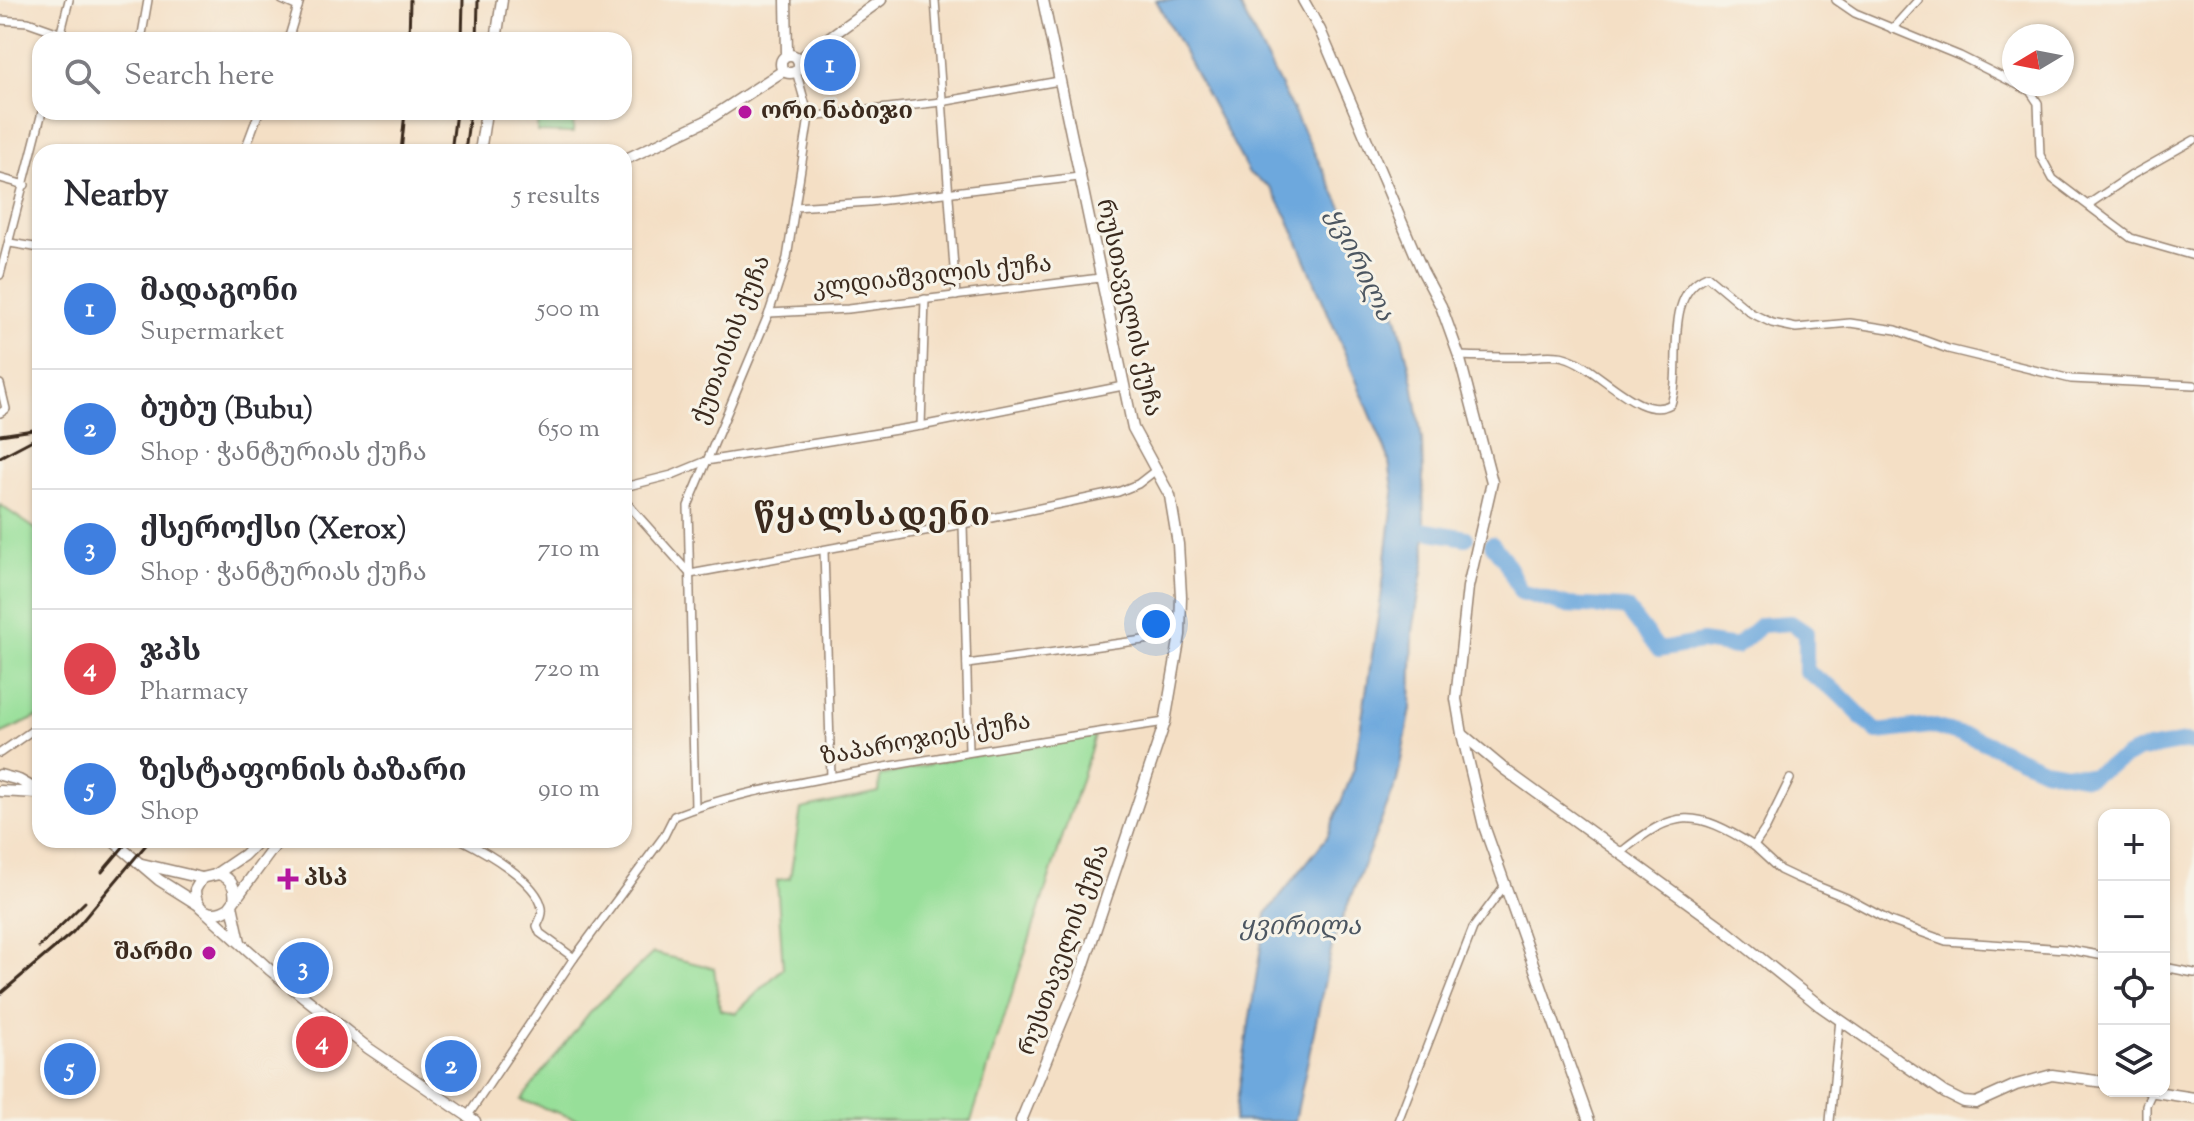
<!DOCTYPE html>
<meta charset="utf-8">
<style>
:root{--surface:#fff;--page:#f2f2f3;--text:#2b2b33;--muted:#7c7c81;--line:#e1e1e2;--accent:#ea580c}
body{margin:0;font-family:"Sorts Mill Goudy","Noto Serif Georgian",serif;background:var(--page);color:var(--text)}
.controls{position:absolute;right:24px;bottom:24px;display:grid;overflow:hidden;border-radius:16px;box-shadow:0 2px 6px #0004}
.controls button{width:72px;height:72px;display:grid;place-items:center;padding:0;border:0;border-bottom:2px solid var(--line);background:var(--surface);color:var(--text);font:40px sans-serif}
.compass{position:absolute;left:2002px;top:24px;width:72px;height:72px;border-radius:50%;background:var(--surface);box-shadow:0 2px 6px #0004;rotate:260deg}
.you{position:absolute;left:1156px;top:624px;width:28px;height:28px;margin:-20px;border:6px solid #fff;border-radius:50%;background:#1a73e8;box-shadow:0 0 0 12px #1a73e833}
.badge{display:grid;place-items:center;width:52px;height:52px;border-radius:50%;background:var(--accent);color:#fff;font-size:26px;font-weight:700}
.pin{position:absolute;translate:-50% -50%;border:4px solid #fff;box-shadow:0 2px 8px #0006}
.list{margin:0;padding:0;list-style:none}
h2{display:flex;justify-content:space-between;align-items:center;height:104px;margin:0;padding:0 32px;font-size:34px}
h2 small{font-size:26px;font-weight:400;color:var(--muted)}
.list li{display:grid;grid-template-columns:52px 1fr auto;gap:24px;align-items:center;box-sizing:border-box;height:120px;padding:0 32px;border-top:2px solid var(--line)}
.list b{display:block;font-size:30px;white-space:nowrap}
.list p{margin:0;font-size:26px;white-space:nowrap;color:var(--muted)}
.list em{font-size:26px;font-style:normal;color:var(--muted)}
.icon{flex:none;width:44px;height:44px;fill:none;stroke:currentColor;stroke-width:2;stroke-linecap:round;stroke-linejoin:round}
.map{position:relative;flex:none;width:2194px;height:1121px;overflow:hidden}
.search{position:absolute;background:var(--surface);box-shadow:0 2px 6px #0004;left:32px;top:32px;width:600px;height:88px;display:flex;align-items:center;gap:20px;box-sizing:border-box;padding:0 28px;border-radius:24px;color:var(--muted);font-size:30px}
.panel{position:absolute;background:var(--surface);box-shadow:0 2px 6px #0004;left:32px;top:144px;width:600px;height:704px;border-radius:24px}
.map>svg:first-child{display:block}
</style>
<div class="map">
<svg width="2194" height="1121" viewBox="0 0 2194 1121">
<rect width="100%" height="100%" fill="#f7f3e8"/>
<filter id="ink" filterUnits="userSpaceOnUse"><feTurbulence type="fractalNoise" baseFrequency=".0125" numOctaves="2"/><feDisplacementMap in="SourceGraphic" scale="16" xChannelSelector="R" yChannelSelector="G"/><feConvolveMatrix kernelMatrix="1 2 1 2 8 2 1 2 1" color-interpolation-filters="sRGB"/></filter>
<filter id="wash" filterUnits="userSpaceOnUse"><feTurbulence type="fractalNoise" baseFrequency=".006" numOctaves="4" result="noise"/><feDisplacementMap in="SourceGraphic" scale="32" xChannelSelector="R" yChannelSelector="G"/><feGaussianBlur stdDeviation="1.8" result="paint"/><feColorMatrix in="noise" values="0 0 0 0 0 0 0 0 0 0 0 0 0 0 0 0 0 1.4 0 .05"/><feComposite in="paint" operator="in"/></filter>
<g filter="url(#wash)">
<rect width="100%" height="100%" fill="#f4dfc5"/>
<g fill="#97df99" stroke="#69845c" stroke-width="2">
<polygon points="538,112 574,112 573,133 537,132"/>
<polygon points="0,505 40,532 40,716 0,734"/>
<polygon points="1095,736 971,1121 582,1121 521,1100 590,1012 653,953 714,968 720,1010 736,1013 783,968 777,880 790,878 801,809 879,792 880,776 957,758"/>
</g>
<polygon fill="#6da8dd" stroke="#54697e" stroke-width="2" points="1156,0 1237,0 1397,316 1413,382 1422,440 1425,559 1413,631 1411,709 1397,781 1333,942 1295,1121 1234,1121 1266,914 1327,837 1354,769 1381,598 1394,494 1388,456 1288,218 1270,187 1249,173"/>
<g fill="none" stroke-linecap="round" stroke-linejoin="round">
<g stroke="#6da8dd" stroke-width="16">
<polyline points="1404,527 1466,538"/>
<polyline points="1492,544 1504,559 1521,592 1565,605 1626,608 1659,650 1701,642 1736,647 1761,625 1791,623 1806,633 1806,671 1838,693 1877,732 1930,726 1977,739 2044,769 2089,777 2137,751 2184,742 2194,743"/>
</g>
</g>
</g>
<g filter="url(#ink)">
<g fill="none" stroke-linecap="round" stroke-linejoin="round">
<g stroke="#988472" stroke-width="10">
<g id="street">
<polyline points="282,0 298,7"/>
<polyline points="935,0 956,296"/>
<polyline points="1836,0 1855,13 1960,56 2014,83"/>
<polyline points="0,20 28,22 79,40"/>
<polyline points="1892,29 1918,0"/>
<polyline points="59,40 69,0"/>
<polyline points="141,40 148,0"/>
<polyline points="288,40 300,0"/>
<polyline points="2016,84 2030,91 2038,103 2040,155 2053,179 2131,238 2194,256"/>
<polyline points="809,117 941,102 1059,81"/>
<polyline points="244,152 259,112"/>
<polyline points="0,178 25,185"/>
<polyline points="2089,204 2132,175 2194,140"/>
<polyline points="795,207 869,202 1079,177"/>
<polyline points="10,243 40,248"/>
<polyline points="0,275 42,112"/>
<polyline points="769,313 848,309 1100,278"/>
<path d="M1459,356C1482,357 1504,357 1527,357C1539,356 1553,354 1564,357C1597,365 1639,423 1671,404C1684,366 1661,295 1707,276L1751,313L1772,323L1796,328L1850,323L1896,330L1948,349L2071,379L2194,385"/>
<polyline points="0,384 6,409 0,413"/>
<polyline points="921,426 925,299"/>
<polyline points="624,487 672,475 706,461 921,426 1123,386"/>
<polyline points="624,500 690,574 963,524 1118,492 1138,484 1156,470"/>
<polyline points="963,524 969,751"/>
<polyline points="824,551 831,777"/>
<polyline points="967,664 1180,635"/>
<polyline points="0,753 40,725"/>
<polyline points="695,808 688,506 769,313 787,258 809,117 796,71"/>
<path d="M462,840C486,852 537,881 542,908C543,915 540,920 537,926L540,933L574,958"/>
<polyline points="1754,846 1780,870 1797,878 1847,898 1890,921 1946,941 2066,949 2104,956"/>
<path d="M1620,853C1675,808 1695,809 1754,846L1766,828L1790,779"/>
<polyline points="2164,967 2194,973"/>
<path d="M467,1117L574,958L664,836L674,816C728,794 789,785 846,774C952,754 1058,738 1165,722"/>
<polyline points="1398,1121 1473,928 1505,885"/>
<polyline points="1830,1121 1840,1019"/>
<polyline points="2146,1121 2146,1105 2152,1092"/>
</g>
</g>
<g stroke="#988472" stroke-width="13">
<g id="secondary">
<polyline points="786,0 787,54"/>
<polyline points="1303,0 1320,30 1422,270 1441,306 1459,356 1492,482 1468,587 1456,699 1462,734 1484,826 1589,1121"/>
<polyline points="496,40 502,0"/>
<circle cx="790" cy="64" r="9"/>
<polyline points="798,60 881,0"/>
<polyline points="480,152 486,112"/>
<polyline points="624,160 706,121 783,71"/>
<polyline points="1462,734 1504,769 1719,925 1820,1006 1945,1093 1963,1102 1976,1103 2016,1085 2052,1075 2104,1082"/>
<polyline points="0,775 19,780 40,792"/>
<polyline points="0,791 38,793"/>
<polyline points="112,840 159,880 197,904"/>
<polyline points="142,864 202,878"/>
<polyline points="216,874 244,855 259,840"/>
<path d="M234,900C236,888 232,879 219,874L202,878L195,890C195,911 212,919 229,908L279,840"/>
<polyline points="232,905 240,942"/>
<polyline points="206,912 270,970 368,1048 475,1121"/>
<polyline points="2149,1091 2194,1098"/>
<polyline points="1021,1121 1077,985 1165,722 1180,635 1181,596 1178,544 1170,496 1133,428 1043,0"/>
</g>
</g>
<use href="#street" stroke="#fff" stroke-width="7"/>
<use href="#secondary" stroke="#fff" stroke-width="10"/>
<g stroke="#3b2a1e" stroke-width="3">
<polyline points="409,40 410,0"/>
<polyline points="462,40 463,0"/>
<polyline points="477,40 478,0"/>
<polyline points="401,152 405,112"/>
<polyline points="451,152 456,112"/>
<polyline points="465,152 470,112"/>
<polyline points="0,435 40,429"/>
<polyline points="0,457 40,436"/>
<polyline points="102,872 129,840"/>
<polyline points="39,947 85,902"/>
<polyline points="0,994 73,932 150,840"/>
</g>
</g>
</g>
<g fill="#b5179e" stroke="#f7f3e8" stroke-width="3">
<circle cx="745" cy="112" r="8"/>
<path d="M284 867h8v8h8v8h-8v8h-8v-8h-8v-8h8z"/>
<circle cx="209" cy="953" r="8"/>
</g>
<g text-anchor="middle" dominant-baseline="central" stroke-width="6" stroke-linejoin="round" paint-order="stroke">
<g font-size="24" font-weight="bold" fill="#3b2a1e" stroke="#f7f3e8" text-anchor="start">
<text x="761" y="112">ორი ნაბიჯი</text>
<text x="304" y="879">პსპ</text>
<text x="193" y="953" text-anchor="end">შარმი</text>
</g>
<g font-size="24" fill="#3b2a1e" stroke="#f7f3e8">
<text transform="translate(932 277) rotate(-6)">კლდიაშვილის ქუჩა</text>
<text transform="translate(1128 308) rotate(77)">რუსთაველის ქუჩა</text>
<text transform="translate(732 340) rotate(-69)">ქუთაისის ქუჩა</text>
<text transform="translate(926 740) rotate(-10)">ზაპაროჯიეს ქუჩა</text>
<text transform="translate(1065 950) rotate(-70)">რუსთაველის ქუჩა</text>
</g>
<g font-size="26" font-style="italic" fill="#4c5661" stroke="#f7f3e8">
<text transform="translate(1359 265) rotate(64)">ყვირილა</text>
<text x="1300" y="927">ყვირილა</text>
</g>
<g font-size="32" font-weight="bold" letter-spacing="2" fill="#3b2a1e" stroke="#f7f3e8">
<text x="873" y="517">წყალსადენი</text>
</g>
</g>
</svg>
<div class="controls">
<button>+</button>
<button>−</button>
<button><svg class="icon" aria-label="locate" viewBox="0 0 24 24"><circle cx="12" cy="12" r="6"/><path d="M12 2v4M12 18v4M2 12h4M18 12h4"/></svg></button>
<button><svg class="icon" aria-label="layers" viewBox="0 0 24 24"><path d="M12 4l9 5-9 5-9-5zM3 14l9 5 9-5"/></svg></button>
</div>
<svg class="compass" viewBox="-18 -18 36 36"><path d="M0-13l5 13h-10z" fill="#e53935"/><path d="M0 13l5-13h-10z" fill="#7c7c81"/></svg>
<div class="you"></div>
<div class="pin badge" style="left:830px;top:65px;background:#3f7fe0">1</div>
<div class="pin badge" style="left:451px;top:1066px;background:#3f7fe0">2</div>
<div class="pin badge" style="left:303px;top:968px;background:#3f7fe0">3</div>
<div class="pin badge" style="left:322px;top:1042px;background:#e0444e">4</div>
<div class="pin badge" style="left:70px;top:1069px;background:#3f7fe0">5</div>
<div class="search"><svg class="icon" aria-label="search" viewBox="0 0 24 24"><circle cx="10" cy="10" r="6"/><path d="M15 15l6 6"/></svg>Search here</div>
<section class="panel">
<h2>Nearby<small>5 results</small></h2>
<ul class="list">
<li><span class="badge" style="background:#3f7fe0">1</span><div><b>მადაგონი</b><p>Supermarket</p></div><em>500 m</em></li>
<li><span class="badge" style="background:#3f7fe0">2</span><div><b>ბუბუ (Bubu)</b><p>Shop · ჭანტურიას ქუჩა</p></div><em>650 m</em></li>
<li><span class="badge" style="background:#3f7fe0">3</span><div><b>ქსეროქსი (Xerox)</b><p>Shop · ჭანტურიას ქუჩა</p></div><em>710 m</em></li>
<li><span class="badge" style="background:#e0444e">4</span><div><b>ჯპს</b><p>Pharmacy</p></div><em>720 m</em></li>
<li><span class="badge" style="background:#3f7fe0">5</span><div><b>ზესტაფონის ბაზარი</b><p>Shop</p></div><em>910 m</em></li>
</ul>
</section>
</div>
